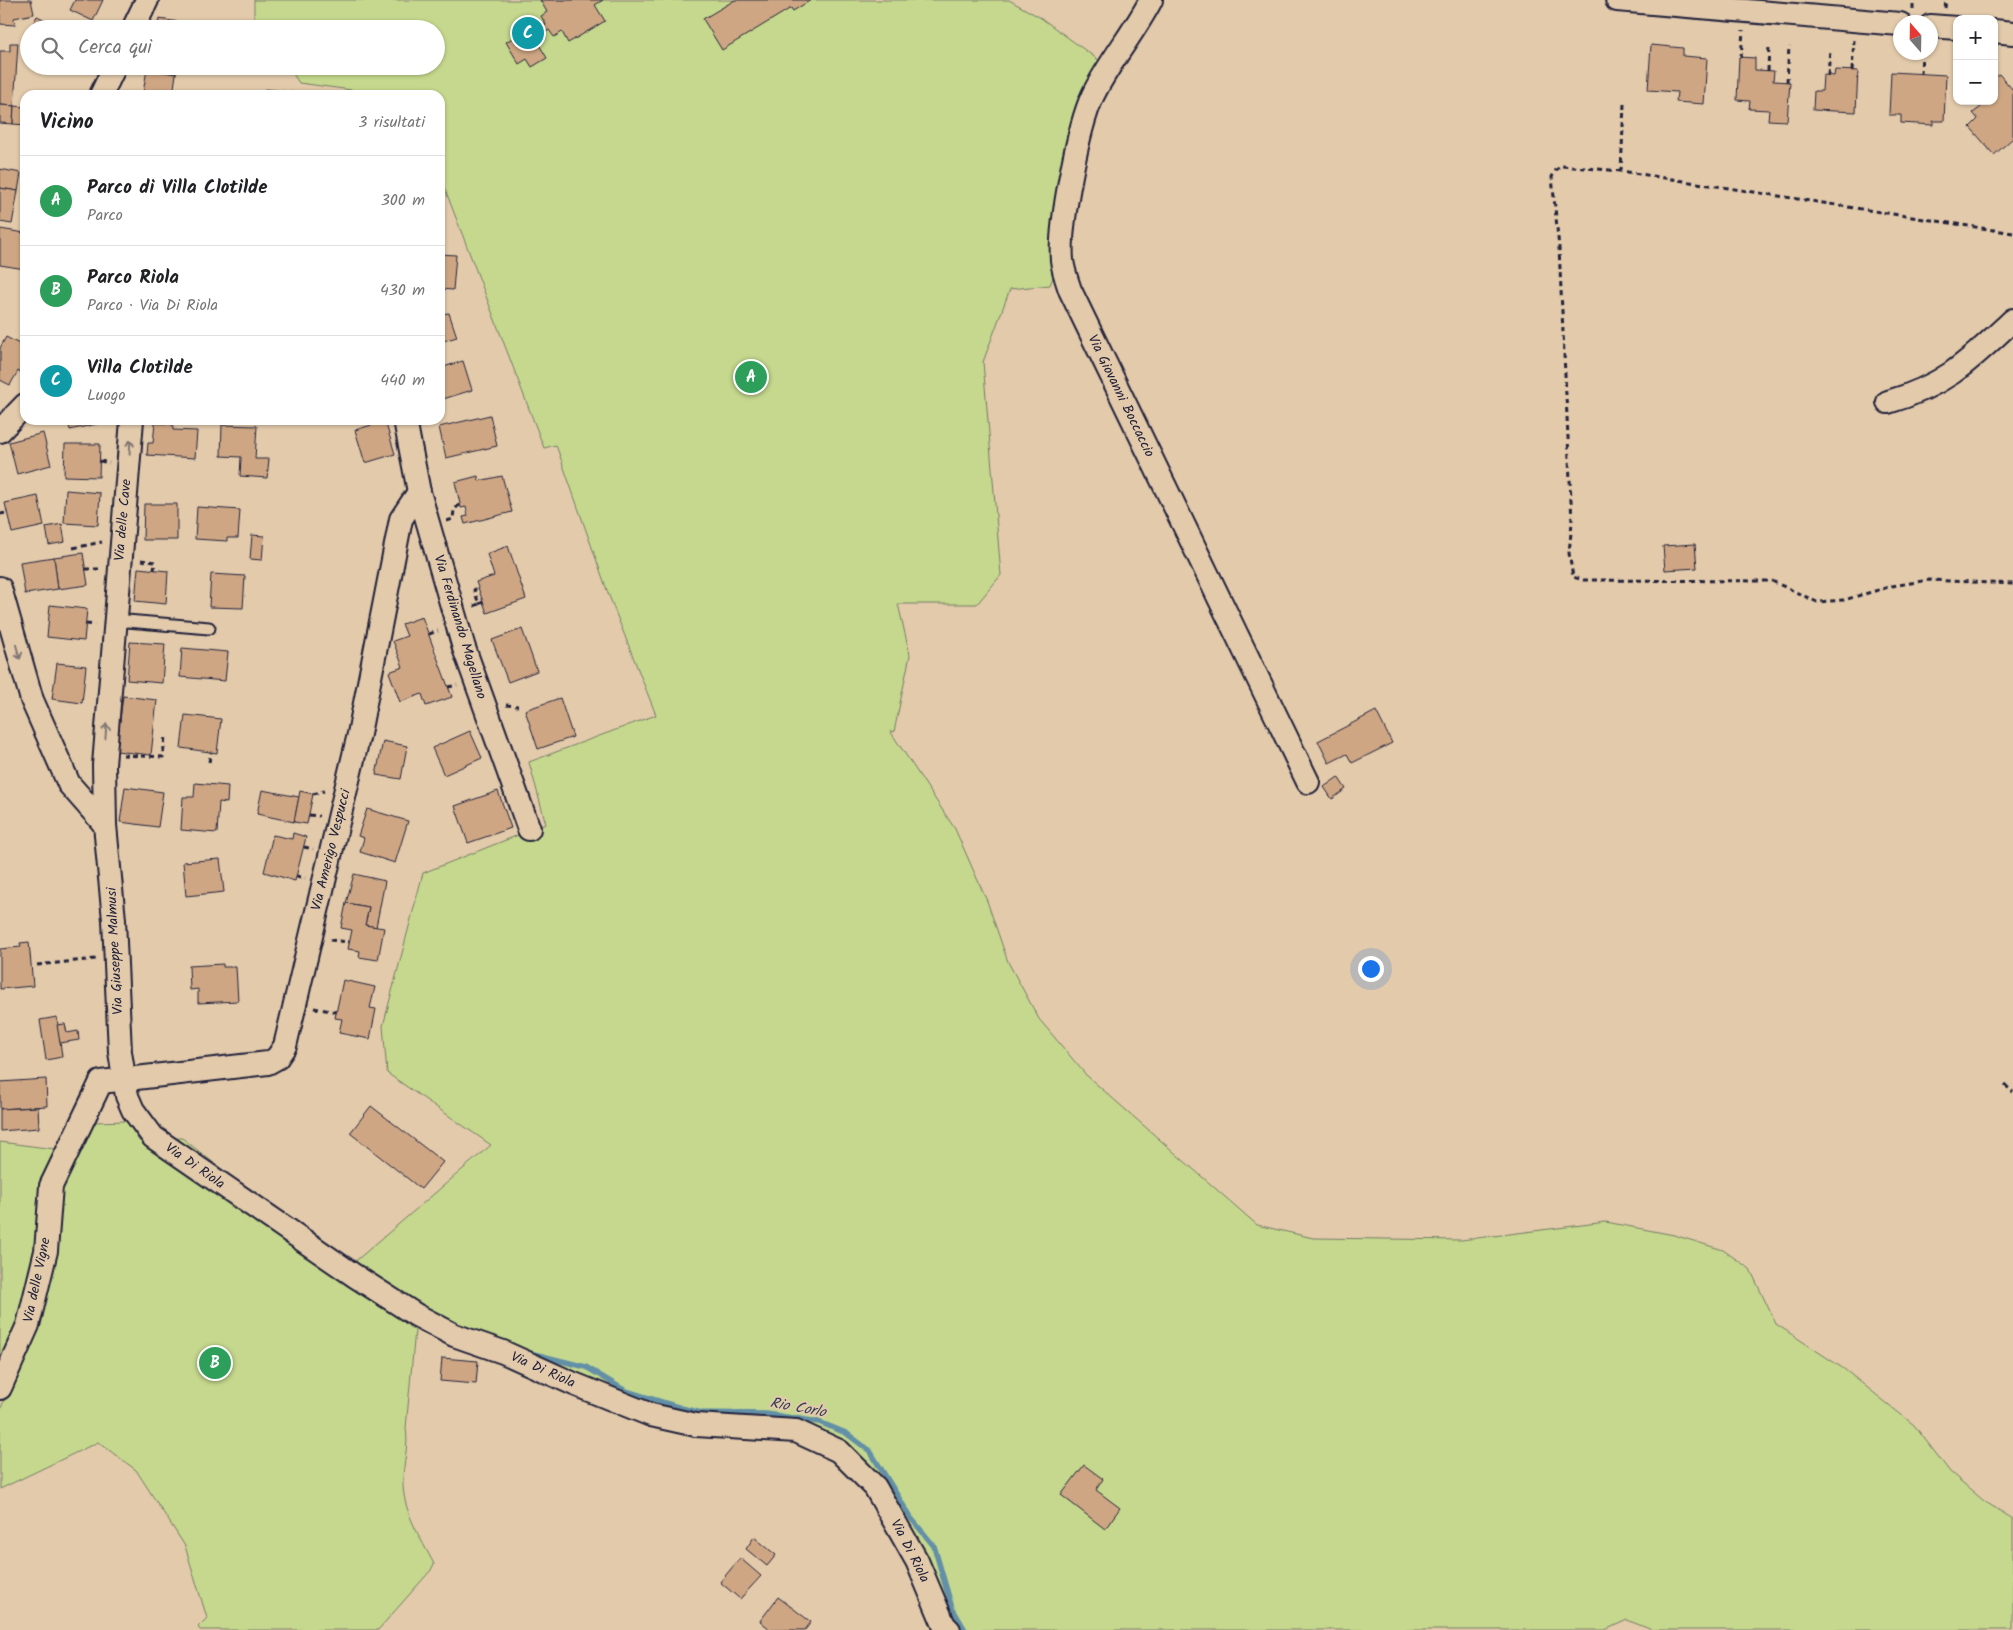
<!DOCTYPE html>
<html lang="it">
<meta charset="utf-8">
<style>
:root{--surface:#fff;--page:#f6f6f6;--text:#202124;--muted:#757577;--line:#e0e0e0;--accent:#c8321e}
body{margin:0;font-family:Kalam,sans-serif;background:var(--page);color:var(--text)}
.controls{position:absolute;right:15px;top:15px;display:grid;overflow:hidden;border-radius:10px;box-shadow:0 1px 4px #0004}
.controls button{width:45px;height:45px;display:grid;place-items:center;padding:0;border:0;border-bottom:1px solid var(--line);background:var(--surface);color:var(--text);font:25px sans-serif}
.compass{position:absolute;left:1893px;top:15px;width:45px;height:45px;border-radius:50%;background:var(--surface);box-shadow:0 1px 4px #0004;rotate:340deg}
.you{position:absolute;left:1370px;top:968px;width:18px;height:18px;margin:-12px;border:4px solid #fff;border-radius:50%;background:#1a73e8;box-shadow:0 0 0 8px #1a73e833}
.badge{display:grid;place-items:center;width:32px;height:32px;border-radius:50%;background:var(--accent);color:#fff;font-size:16px;font-weight:700}
.pin{position:absolute;translate:-50% -50%;border:2px solid #fff;box-shadow:0 1px 5px #0006}
.list{margin:0;padding:0;list-style:none}
h2{display:flex;justify-content:space-between;align-items:center;height:65px;margin:0;padding:0 20px;font-size:21px}
h2 small{font-size:16px;font-weight:400;color:var(--muted)}
.list li{display:grid;grid-template-columns:32px 1fr auto;gap:15px;align-items:center;box-sizing:border-box;height:90px;padding:0 20px;border-top:1px solid var(--line)}
.list b{display:block;font-size:19px;white-space:nowrap}
.list p{margin:0;font-size:16px;white-space:nowrap;color:var(--muted)}
.list em{font-size:16px;font-style:normal;color:var(--muted)}
.icon{flex:none;width:28px;height:28px;fill:none;stroke:currentColor;stroke-width:2;stroke-linecap:round;stroke-linejoin:round}
.map{position:relative;flex:none;width:2013px;height:1630px;overflow:hidden}
.search{position:absolute;background:var(--surface);box-shadow:0 1px 4px #0004;left:20px;top:20px;width:425px;height:55px;display:flex;align-items:center;gap:12px;box-sizing:border-box;padding:0 18px;border-radius:28px;color:var(--muted);font-size:19px}
.panel{position:absolute;background:var(--surface);box-shadow:0 1px 4px #0004;left:20px;top:90px;width:425px;height:335px;border-radius:15px}
.map>svg:first-child{display:block}
</style>
<div class="map">
<svg width="2013" height="1630" viewBox="0 0 2013 1630">
<rect width="100%" height="100%" fill="#e2caab"/>
<filter id="ink" filterUnits="userSpaceOnUse"><feTurbulence type="fractalNoise" baseFrequency=".02" numOctaves="2"/><feDisplacementMap in="SourceGraphic" scale="10" xChannelSelector="R" yChannelSelector="G"/><feConvolveMatrix kernelMatrix="1 2 1 2 8 2 1 2 1" color-interpolation-filters="sRGB"/></filter>
<g filter="url(#ink)">
<path fill="#c5d88d" stroke="#747d64" d="M254,0H1009L1041,18L1104,64L1066,152L1054,205L1053,277L1050,285L1010,289L983,362L1001,575L977,604H898L910,655L894,732L890,731L955,829L987,901L1008,962L1039,1019L1086,1075L1257,1225L1313,1238L1461,1240L1606,1222L1674,1235L1723,1250L1750,1269L1776,1324L1844,1369L1914,1425L1950,1472L1984,1501L2013,1519V1630H1652L1627,1620L1605,1630H946L920,1562L821,1436L678,1413L556,1371L492,1336L411,1308L408,1326L415,1330L406,1428C409,1447 403,1463 403,1481C402,1510 421,1539 434,1564L431,1570L378,1630H200L198,1627L207,1618L185,1546L136,1470L98,1442L0,1489V1411L7,1392L0,1398V1142L78,1152L94,1122L127,1121L139,1141L146,1139L182,1138L275,1211L351,1265L491,1145L387,1073L383,1026L423,873L546,824L529,762L656,715L608,593L556,445L544,448L440,176V95H389L299,83L288,66H436V29H263L254,15Z"/>
<g fill="none" stroke-linecap="round" stroke-linejoin="round">
<polyline stroke="#6390a7" stroke-width="5.5" points="530,1353 586,1367 626,1391 681,1408 702,1413 766,1414 819,1422 846,1433 870,1451 911,1518 934,1546 952,1608 965,1630"/>
</g>
<g fill="#cea683" stroke="#22223b">
<polygon points="0,0 31,0 34,14 14,18 15,25 0,24"/>
<polygon points="75,0 103,0 93,21 70,10"/>
<polygon points="540,0 603,0 595,5 605,21 568,43 562,32 554,37 549,30 543,34 546,38 538,43 547,58 532,67 527,59 519,64 506,42 514,37 511,32 528,22 531,27 538,22 541,27 546,25 541,16 547,12"/>
<polygon points="735,0 811,0 793,11 791,8 722,50 703,19"/>
<polygon points="37,16 65,29 30,29"/>
<polygon points="159,19 186,23 185,29 157,29"/>
<polygon points="10,43 18,43 14,106 0,105 0,51 10,51"/>
<polygon points="1651,45 1683,48 1683,56 1707,58 1704,104 1676,102 1677,92 1648,90"/>
<polygon points="1739,57 1755,58 1755,70 1774,71 1773,81 1790,82 1787,121 1768,120 1769,110 1749,109 1750,101 1737,100"/>
<polygon points="153,66 168,66 177,67 176,74 152,70"/>
<polygon points="147,69 176,74 173,95 143,93"/>
<polygon points="1835,70 1858,71 1856,112 1813,110 1814,91 1822,91 1823,75 1834,76"/>
<polygon points="1891,72 1946,75 1944,121 1933,121 1933,125 1901,123 1901,115 1889,115"/>
<polygon points="1999,74 2013,90 2013,138 1994,155 1970,127 1978,119 1973,113 1981,107 1975,101 1994,101 1994,78"/>
<polygon points="265,89 299,93 299,95 264,95"/>
<polygon points="0,105 14,106 13,124 0,123"/>
<polygon points="14,106 25,107 25,125 13,124"/>
<polygon points="0,169 21,173 18,191 0,188"/>
<polygon points="0,188 18,191 12,224 0,222"/>
<polygon points="440,211 444,211 441,233 440,233"/>
<polygon points="0,229 25,233 25,269 0,265"/>
<polygon points="440,254 456,255 453,290 440,289"/>
<polygon points="449,313 457,337 440,342 440,314"/>
<polygon points="6,337 25,347 25,372 24,374 18,371 10,385 0,380 0,348"/>
<polygon points="463,361 472,390 440,400 440,368"/>
<polygon points="490,415 497,446 446,458 439,427"/>
<polygon points="68,420 105,420 105,422 70,430"/>
<polygon points="385,421 395,454 365,463 355,430"/>
<polygon points="155,423 173,424 173,430 197,431 195,458 147,455 148,443 153,443"/>
<polygon points="222,425 257,426 255,459 269,459 267,478 240,476 241,457 221,456"/>
<polygon points="43,433 51,465 17,474 9,442"/>
<polygon points="65,444 100,444 99,477 64,476"/>
<polygon points="478,476 479,481 502,476 512,512 465,524 463,517 468,516 466,507 461,508 455,482"/>
<polygon points="66,490 100,493 98,525 64,523"/>
<polygon points="38,496 44,526 12,533 5,503"/>
<polygon points="144,504 177,504 177,540 143,540"/>
<polygon points="197,507 240,510 238,538 227,538 227,541 195,539"/>
<polygon points="62,524 65,542 49,545 46,527"/>
<polygon points="252,535 264,536 262,560 250,559"/>
<polygon points="1695,544 1697,568 1665,570 1663,546"/>
<polygon points="508,546 526,599 487,613 476,582 494,576 487,554"/>
<polygon points="83,553 88,585 58,589 54,557"/>
<polygon points="54,557 58,589 25,594 20,562"/>
<polygon points="138,568 168,571 166,604 135,601"/>
<polygon points="211,574 245,576 243,608 209,607"/>
<polygon points="50,605 87,609 84,641 47,637"/>
<polygon points="422,617 452,697 426,706 422,694 400,702 389,672 403,667 393,641 407,636 402,624"/>
<polygon points="522,629 537,671 508,682 492,640"/>
<polygon points="130,642 165,644 162,683 127,680"/>
<polygon points="182,648 228,652 225,681 180,677"/>
<polygon points="57,663 86,666 82,703 52,699"/>
<polygon points="123,696 157,700 151,755 116,751"/>
<polygon points="560,698 573,737 538,749 525,710"/>
<polygon points="1376,711 1392,743 1352,763 1347,754 1329,763 1318,741"/>
<polygon points="185,715 221,719 217,753 181,748"/>
<polygon points="470,731 482,758 444,775 432,748"/>
<polygon points="383,741 407,746 401,779 376,775"/>
<polygon points="1338,777 1346,789 1332,799 1324,787"/>
<polygon points="195,783 228,786 227,803 219,802 217,833 181,830 183,797 194,797"/>
<polygon points="125,787 163,792 158,827 120,822"/>
<polygon points="262,790 299,797 294,822 257,814"/>
<polygon points="300,791 313,794 307,824 294,822"/>
<polygon points="498,791 511,828 468,843 455,806"/>
<polygon points="367,809 408,821 395,863 360,852 364,838 358,836"/>
<polygon points="293,833 306,837 295,881 264,872 273,835 292,839"/>
<polygon points="220,859 224,892 186,896 183,862"/>
<polygon points="354,874 385,881 376,927 365,925 369,907 346,903"/>
<polygon points="346,903 369,907 365,925 384,928 378,960 359,957 360,951 348,949 352,930 341,928"/>
<polygon points="29,942 33,986 0,989 0,949 21,947 20,943"/>
<polygon points="223,964 223,967 236,967 238,1001 198,1003 198,989 190,990 189,966"/>
<polygon points="343,980 375,987 370,1008 376,1009 370,1039 339,1033 342,1019 335,1018"/>
<polygon points="57,1017 62,1057 46,1060 40,1020"/>
<polygon points="65,1024 67,1033 78,1031 79,1040 60,1043 57,1025"/>
<polygon points="46,1079 47,1106 0,1109 0,1082"/>
<polygon points="371,1106 443,1162 421,1189 350,1133"/>
<polygon points="38,1107 39,1128 0,1131 0,1109"/>
<polygon points="442,1358 478,1361 476,1384 440,1381"/>
<polygon points="1084,1465 1103,1479 1096,1490 1120,1508 1105,1529 1061,1495"/>
<polygon points="754,1537 776,1555 767,1566 746,1549"/>
<polygon points="740,1558 761,1576 740,1599 720,1582"/>
<polygon points="778,1597 811,1622 805,1630 771,1630 760,1621"/>
</g>
<g fill="none" stroke-linecap="round" stroke-linejoin="round">
<g stroke="#22223b" stroke-width="15">
<polyline id="lane" points="115,620 209,628"/>
</g>
<g stroke="#22223b" stroke-width="26">
<g id="street">
<path d="M1151,0C1134,33 1109,62 1093,95C1078,127 1059,226 1062,260C1063,270 1067,281 1070,290L1308,782"/>
<polyline points="1617,0 1900,24"/>
<polyline points="1930,26 1957,28"/>
<polyline points="133,29 147,0"/>
<polyline points="1994,31 2013,33"/>
<polyline points="101,95 115,66"/>
<path d="M1888,402C1947,385 1970,360 2013,320"/>
<polyline points="132,420 104,765 105,825 114,920 120,1052 127,1096 133,1110 153,1137 355,1276 416,1315 454,1335 503,1352 574,1384 651,1415 696,1425 796,1431 839,1451 875,1487 917,1561 944,1625 949,1630"/>
<polyline points="405,420 419,492 464,648 529,829"/>
<polyline points="0,431 25,405"/>
<polyline points="0,588 32,700 69,784 105,825"/>
<polyline points="0,1388 28,1325 46,1251 51,1186 101,1082 268,1063 277,1058 285,1046 359,734 401,519 419,492"/>
</g>
</g>
<g stroke="#22223b" stroke-width="3" stroke-dasharray="5 4" stroke-linecap="butt">
<polyline points="1945,8 1946,0"/>
<polyline points="1913,9 1913,0"/>
<polyline points="1741,58 1743,30"/>
<polyline points="1768,71 1769,45"/>
<polyline points="1852,71 1854,40"/>
<polyline points="1921,74 1922,52"/>
<polyline points="1828,75 1830,49"/>
<polyline points="1787,82 1789,46"/>
<polyline points="1624,104 1621,171 2013,233"/>
<polyline points="1621,171 1562,166 1556,170 1552,177 1559,248 1572,522 1569,553 1573,577 1583,580 1772,581 1817,602 1844,600 1892,586 1929,580 2013,584"/>
<polyline points="100,461 109,463"/>
<polyline points="0,514 7,513"/>
<polyline points="447,521 453,519 454,510 460,504"/>
<polyline points="73,548 102,542"/>
<polyline points="141,560 155,562 154,570"/>
<polyline points="85,569 99,569"/>
<polyline points="479,604 483,602"/>
<polyline points="474,606 479,604 474,590 478,587"/>
<polyline points="86,624 95,625"/>
<polyline points="429,634 438,631"/>
<polyline points="448,687 457,685"/>
<polyline points="506,705 518,706"/>
<polyline points="123,755 163,757 165,736"/>
<polyline points="209,762 211,752"/>
<polyline points="313,794 324,791"/>
<polyline points="309,815 319,816"/>
<polyline points="304,847 313,849"/>
<polyline points="296,876 305,878"/>
<polyline points="330,940 349,942"/>
<polyline points="37,965 96,959"/>
<polyline points="314,1008 337,1012"/>
<polyline points="2005,1085 2013,1092"/>
</g>
<use href="#lane" stroke="#e2caab" stroke-width="11"/>
<use href="#street" stroke="#e2caab" stroke-width="22"/>
</g>
<defs><path id="oneway-shaft" d="M-6 0H5M1.5-3L5.5 0L1.5 3" fill="none" stroke-width="1.6" stroke-linecap="round" stroke-linejoin="round" transform="scale(1.25)"/></defs>
<g stroke="#827673">
<use href="#oneway-shaft" transform="translate(130 447) rotate(-86)"/>
<use href="#oneway-shaft" transform="translate(18 652) rotate(74)"/>
<use href="#oneway-shaft" transform="translate(106 731) rotate(-85)"/>
</g>
</g>
<g text-anchor="middle" dominant-baseline="central" stroke-width="4" stroke-linejoin="round" paint-order="stroke">
<g font-size="14" fill="#22223b" stroke="#e2caab">
<text transform="translate(1121 396) rotate(64)">Via Giovanni Boccaccio</text>
<text transform="translate(123 520) rotate(-85)">Via delle Cave</text>
<text transform="translate(460 627) rotate(73)">Via Ferdinando Magellano</text>
<text transform="translate(331 850) rotate(-76)">Via Amerigo Vespucci</text>
<text transform="translate(115 951) rotate(-93)">Via Giuseppe Malmusi</text>
<text transform="translate(195 1166) rotate(35)">Via Di Riola</text>
<text transform="translate(37 1280) rotate(-78)">Via delle Vigne</text>
<text transform="translate(543 1370) rotate(24)">Via Di Riola</text>
<text transform="translate(910 1551) rotate(63)">Via Di Riola</text>
</g>
<g font-size="15" font-style="italic" fill="#323e56" stroke="#e2caab">
<text transform="translate(798 1408) rotate(10)">Rio Corlo</text>
</g>
</g>
</svg>
<div class="controls">
<button>+</button>
<button>−</button>
</div>
<svg class="compass" viewBox="-18 -18 36 36"><path d="M0-13l5 13h-10z" fill="#e53935"/><path d="M0 13l5-13h-10z" fill="#757577"/></svg>
<div class="you"></div>
<div class="pin badge" style="left:751px;top:377px;background:#2e9e5b">A</div>
<div class="pin badge" style="left:215px;top:1363px;background:#2e9e5b">B</div>
<div class="pin badge" style="left:528px;top:33px;background:#0f9aa8">C</div>
<div class="search"><svg class="icon" aria-label="search" viewBox="0 0 24 24"><circle cx="10" cy="10" r="6"/><path d="M15 15l6 6"/></svg>Cerca qui</div>
<section class="panel">
<h2>Vicino<small>3 risultati</small></h2>
<ul class="list">
<li><span class="badge" style="background:#2e9e5b">A</span><div><b>Parco di Villa Clotilde</b><p>Parco</p></div><em>300 m</em></li>
<li><span class="badge" style="background:#2e9e5b">B</span><div><b>Parco Riola</b><p>Parco · Via Di Riola</p></div><em>430 m</em></li>
<li><span class="badge" style="background:#0f9aa8">C</span><div><b>Villa Clotilde</b><p>Luogo</p></div><em>440 m</em></li>
</ul>
</section>
</div>
